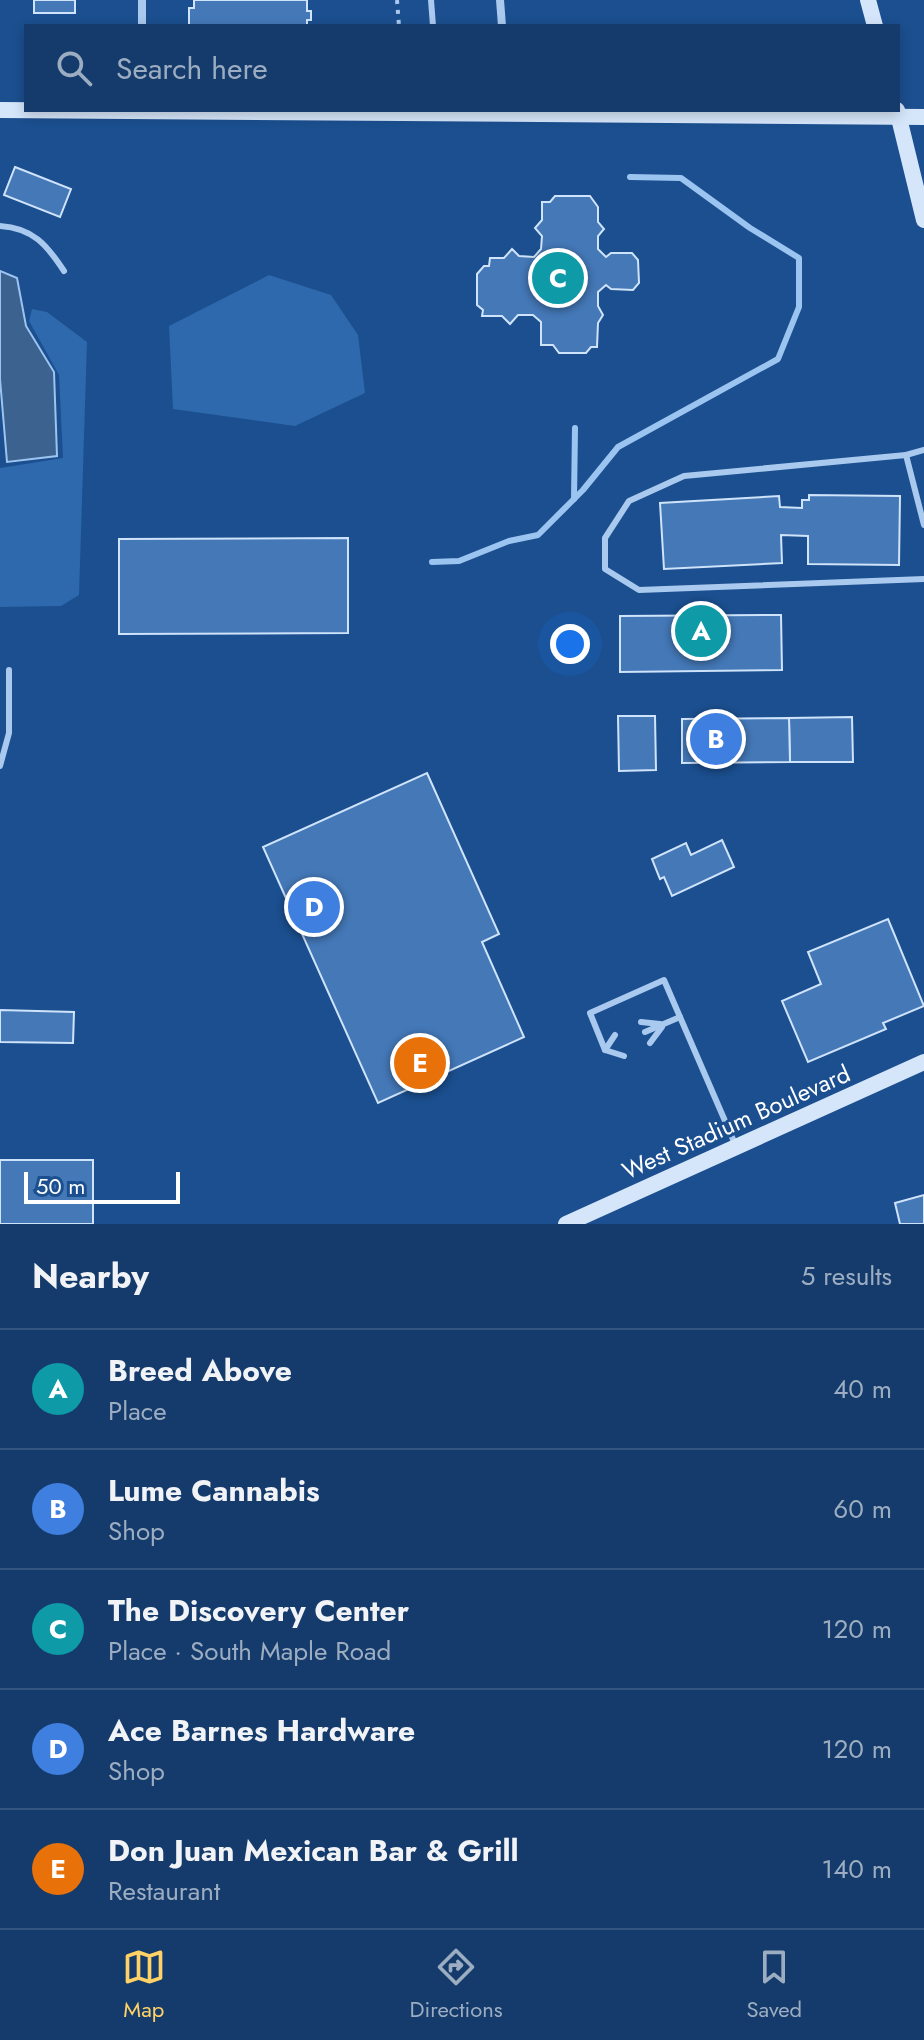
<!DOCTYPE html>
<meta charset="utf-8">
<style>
:root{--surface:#143b6b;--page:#214673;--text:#f1f3f6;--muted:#9dadc1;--line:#33557e;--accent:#ffd166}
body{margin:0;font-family:Jost,sans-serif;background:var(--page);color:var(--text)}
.scale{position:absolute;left:24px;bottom:20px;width:156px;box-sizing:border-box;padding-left:8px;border:4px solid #fff;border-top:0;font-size:22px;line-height:28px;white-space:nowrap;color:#fff;-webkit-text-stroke:6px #1b4f8f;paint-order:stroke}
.you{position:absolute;left:570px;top:644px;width:28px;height:28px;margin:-20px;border:6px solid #fff;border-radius:50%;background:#1a73e8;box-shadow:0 0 0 12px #1a73e833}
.badge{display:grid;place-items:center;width:52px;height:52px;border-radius:50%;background:var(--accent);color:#fff;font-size:26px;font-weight:700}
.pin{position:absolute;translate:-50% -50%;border:4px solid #fff;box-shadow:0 2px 8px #0006}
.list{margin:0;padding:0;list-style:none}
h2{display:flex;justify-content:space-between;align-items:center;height:104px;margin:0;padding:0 32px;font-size:34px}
h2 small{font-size:26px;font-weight:400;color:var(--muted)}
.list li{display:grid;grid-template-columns:52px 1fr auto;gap:24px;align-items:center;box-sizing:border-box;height:120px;padding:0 32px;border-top:2px solid var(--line)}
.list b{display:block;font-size:30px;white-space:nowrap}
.list p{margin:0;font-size:26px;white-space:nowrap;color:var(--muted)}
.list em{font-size:26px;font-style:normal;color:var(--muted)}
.icon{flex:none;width:44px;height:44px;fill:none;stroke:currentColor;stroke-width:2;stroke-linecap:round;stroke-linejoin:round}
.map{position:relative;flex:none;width:924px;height:1224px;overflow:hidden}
.search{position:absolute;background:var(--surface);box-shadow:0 4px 12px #0003;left:24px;right:24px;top:24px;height:88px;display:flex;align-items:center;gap:20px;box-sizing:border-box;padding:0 28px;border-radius:0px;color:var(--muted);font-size:30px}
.sheet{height:704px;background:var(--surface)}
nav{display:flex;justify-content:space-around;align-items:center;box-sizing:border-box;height:112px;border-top:2px solid var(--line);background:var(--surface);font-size:22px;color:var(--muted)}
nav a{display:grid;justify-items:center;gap:4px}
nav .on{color:var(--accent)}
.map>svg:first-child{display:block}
</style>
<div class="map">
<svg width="924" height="1224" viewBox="0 0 924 1224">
<rect width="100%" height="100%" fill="#1b4f8f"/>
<g fill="#2e69ad">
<polygon points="269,275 331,295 358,335 365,393 295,426 173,409 169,326"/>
<polygon points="32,309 47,312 87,342 79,595 61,606 0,607 0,468 63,458 59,375 29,321"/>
</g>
<polygon fill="#3c6290" stroke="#9cc4f0" stroke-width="2" points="0,271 17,278 26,326 54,372 57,456 7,462 0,379"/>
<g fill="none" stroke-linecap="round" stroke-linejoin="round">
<g stroke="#9cc4f0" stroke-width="6">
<polyline points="574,499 575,428"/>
<polyline points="432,562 459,561 509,541 538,535 583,490 618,447 778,359 799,307 799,258 750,228 681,178 630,177"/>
</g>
</g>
<g fill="#4478b7" stroke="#cfe3fa" stroke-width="2">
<rect x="34" y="0" width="41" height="13"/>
<polygon points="194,0 307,0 307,11 311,11 311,20 307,20 307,26 189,25 189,8 194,8"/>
<polygon points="15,167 71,189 60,217 4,195"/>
<polygon points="555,196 590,196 598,207 598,222 604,229 598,236 598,249 606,257 611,253 632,253 638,260 639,283 633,290 611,289 606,285 598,292 598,306 603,315 598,323 597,347 591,347 586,353 559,353 553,345 541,345 541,322 533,315 518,315 510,324 502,316 482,316 483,310 477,305 477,274 484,266 489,266 490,258 504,258 512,249 519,256 534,257 541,249 542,236 535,228 542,220 542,202 550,202"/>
<polygon points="809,495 900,496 899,565 808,564 808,536 781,535 782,563 664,569 660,503 779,496 780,507 802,508 802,500 809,500"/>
<polygon points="348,538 348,633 119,634 119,539"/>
<polygon points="781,615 782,670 620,672 620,616"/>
<polygon points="618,716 655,716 656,770 619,771"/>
<polygon points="852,717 853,762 790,762 789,718"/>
<polygon points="789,718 790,762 682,763 682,719"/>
<polygon points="427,773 499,934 482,942 524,1037 378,1103 263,847"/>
<polygon points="722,840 734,867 672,896 664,877 660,879 652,859 686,843 691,855"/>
<polygon points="888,919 924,1006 883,1023 886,1029 808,1062 782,1001 821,984 808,952"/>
<polygon points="0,1010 74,1012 73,1043 0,1042"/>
<rect x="0" y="1160" width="93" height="64"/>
<polygon points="924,1195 924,1224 900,1224 895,1203"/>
</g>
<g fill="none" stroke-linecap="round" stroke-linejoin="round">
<polyline stroke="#a9c9ee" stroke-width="4" stroke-dasharray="4 6" stroke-linecap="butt" points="397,0 399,26"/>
<g stroke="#a9c9ee" stroke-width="6">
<polyline points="431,0 433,26"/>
<path d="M0,226C33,228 47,245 64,271"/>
<polyline points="924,450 906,455 924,525"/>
<polyline points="906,455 684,476 629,501 605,538 605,569 639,590 924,579"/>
<polyline points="0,766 9,733 9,670"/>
<polyline points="641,1022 660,1024"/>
<polyline points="645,1032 680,1017"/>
<polyline points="650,1043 662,1027"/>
<polyline points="605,1050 615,1035"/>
<polyline points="624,1056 605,1050 590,1013 664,980 735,1144"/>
</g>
<g stroke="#a9c9ee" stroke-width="8">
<polyline points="500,0 502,26"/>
<polyline points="142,26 142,0"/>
</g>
<g stroke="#d6e6fa" stroke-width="16">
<polyline points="868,0 875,26"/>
<polyline points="0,110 924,117"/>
<polyline points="897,110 924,220"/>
<polyline points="566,1224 924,1062"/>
</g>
</g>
<g text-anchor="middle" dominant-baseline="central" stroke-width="6" stroke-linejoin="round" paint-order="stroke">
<g font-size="24" fill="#fff" stroke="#1b4f8f">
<text transform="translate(736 1122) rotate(-24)">West Stadium Boulevard</text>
</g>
</g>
</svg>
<div class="scale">50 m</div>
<div class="you"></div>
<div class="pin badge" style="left:701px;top:631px;background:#0f9aa8">A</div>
<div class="pin badge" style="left:716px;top:739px;background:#3f7fe0">B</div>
<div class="pin badge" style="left:558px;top:278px;background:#0f9aa8">C</div>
<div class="pin badge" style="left:314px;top:907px;background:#3f7fe0">D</div>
<div class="pin badge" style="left:420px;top:1063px;background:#e8710a">E</div>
<div class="search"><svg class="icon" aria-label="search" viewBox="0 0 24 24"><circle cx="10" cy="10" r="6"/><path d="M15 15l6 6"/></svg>Search here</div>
</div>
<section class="sheet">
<h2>Nearby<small>5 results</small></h2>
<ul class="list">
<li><span class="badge" style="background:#0f9aa8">A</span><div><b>Breed Above</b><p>Place</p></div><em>40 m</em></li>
<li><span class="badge" style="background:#3f7fe0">B</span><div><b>Lume Cannabis</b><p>Shop</p></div><em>60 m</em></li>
<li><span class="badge" style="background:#0f9aa8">C</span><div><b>The Discovery Center</b><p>Place · South Maple Road</p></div><em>120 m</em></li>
<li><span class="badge" style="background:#3f7fe0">D</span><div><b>Ace Barnes Hardware</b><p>Shop</p></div><em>120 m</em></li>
<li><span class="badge" style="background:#e8710a">E</span><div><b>Don Juan Mexican Bar &amp; Grill</b><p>Restaurant</p></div><em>140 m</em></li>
</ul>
</section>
<nav>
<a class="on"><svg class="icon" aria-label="map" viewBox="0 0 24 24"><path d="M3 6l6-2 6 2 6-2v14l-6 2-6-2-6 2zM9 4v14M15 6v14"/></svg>Map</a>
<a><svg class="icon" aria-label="directions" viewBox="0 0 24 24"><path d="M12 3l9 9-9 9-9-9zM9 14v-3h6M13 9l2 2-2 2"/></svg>Directions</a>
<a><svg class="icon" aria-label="saved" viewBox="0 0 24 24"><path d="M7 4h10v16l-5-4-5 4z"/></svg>Saved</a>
</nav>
